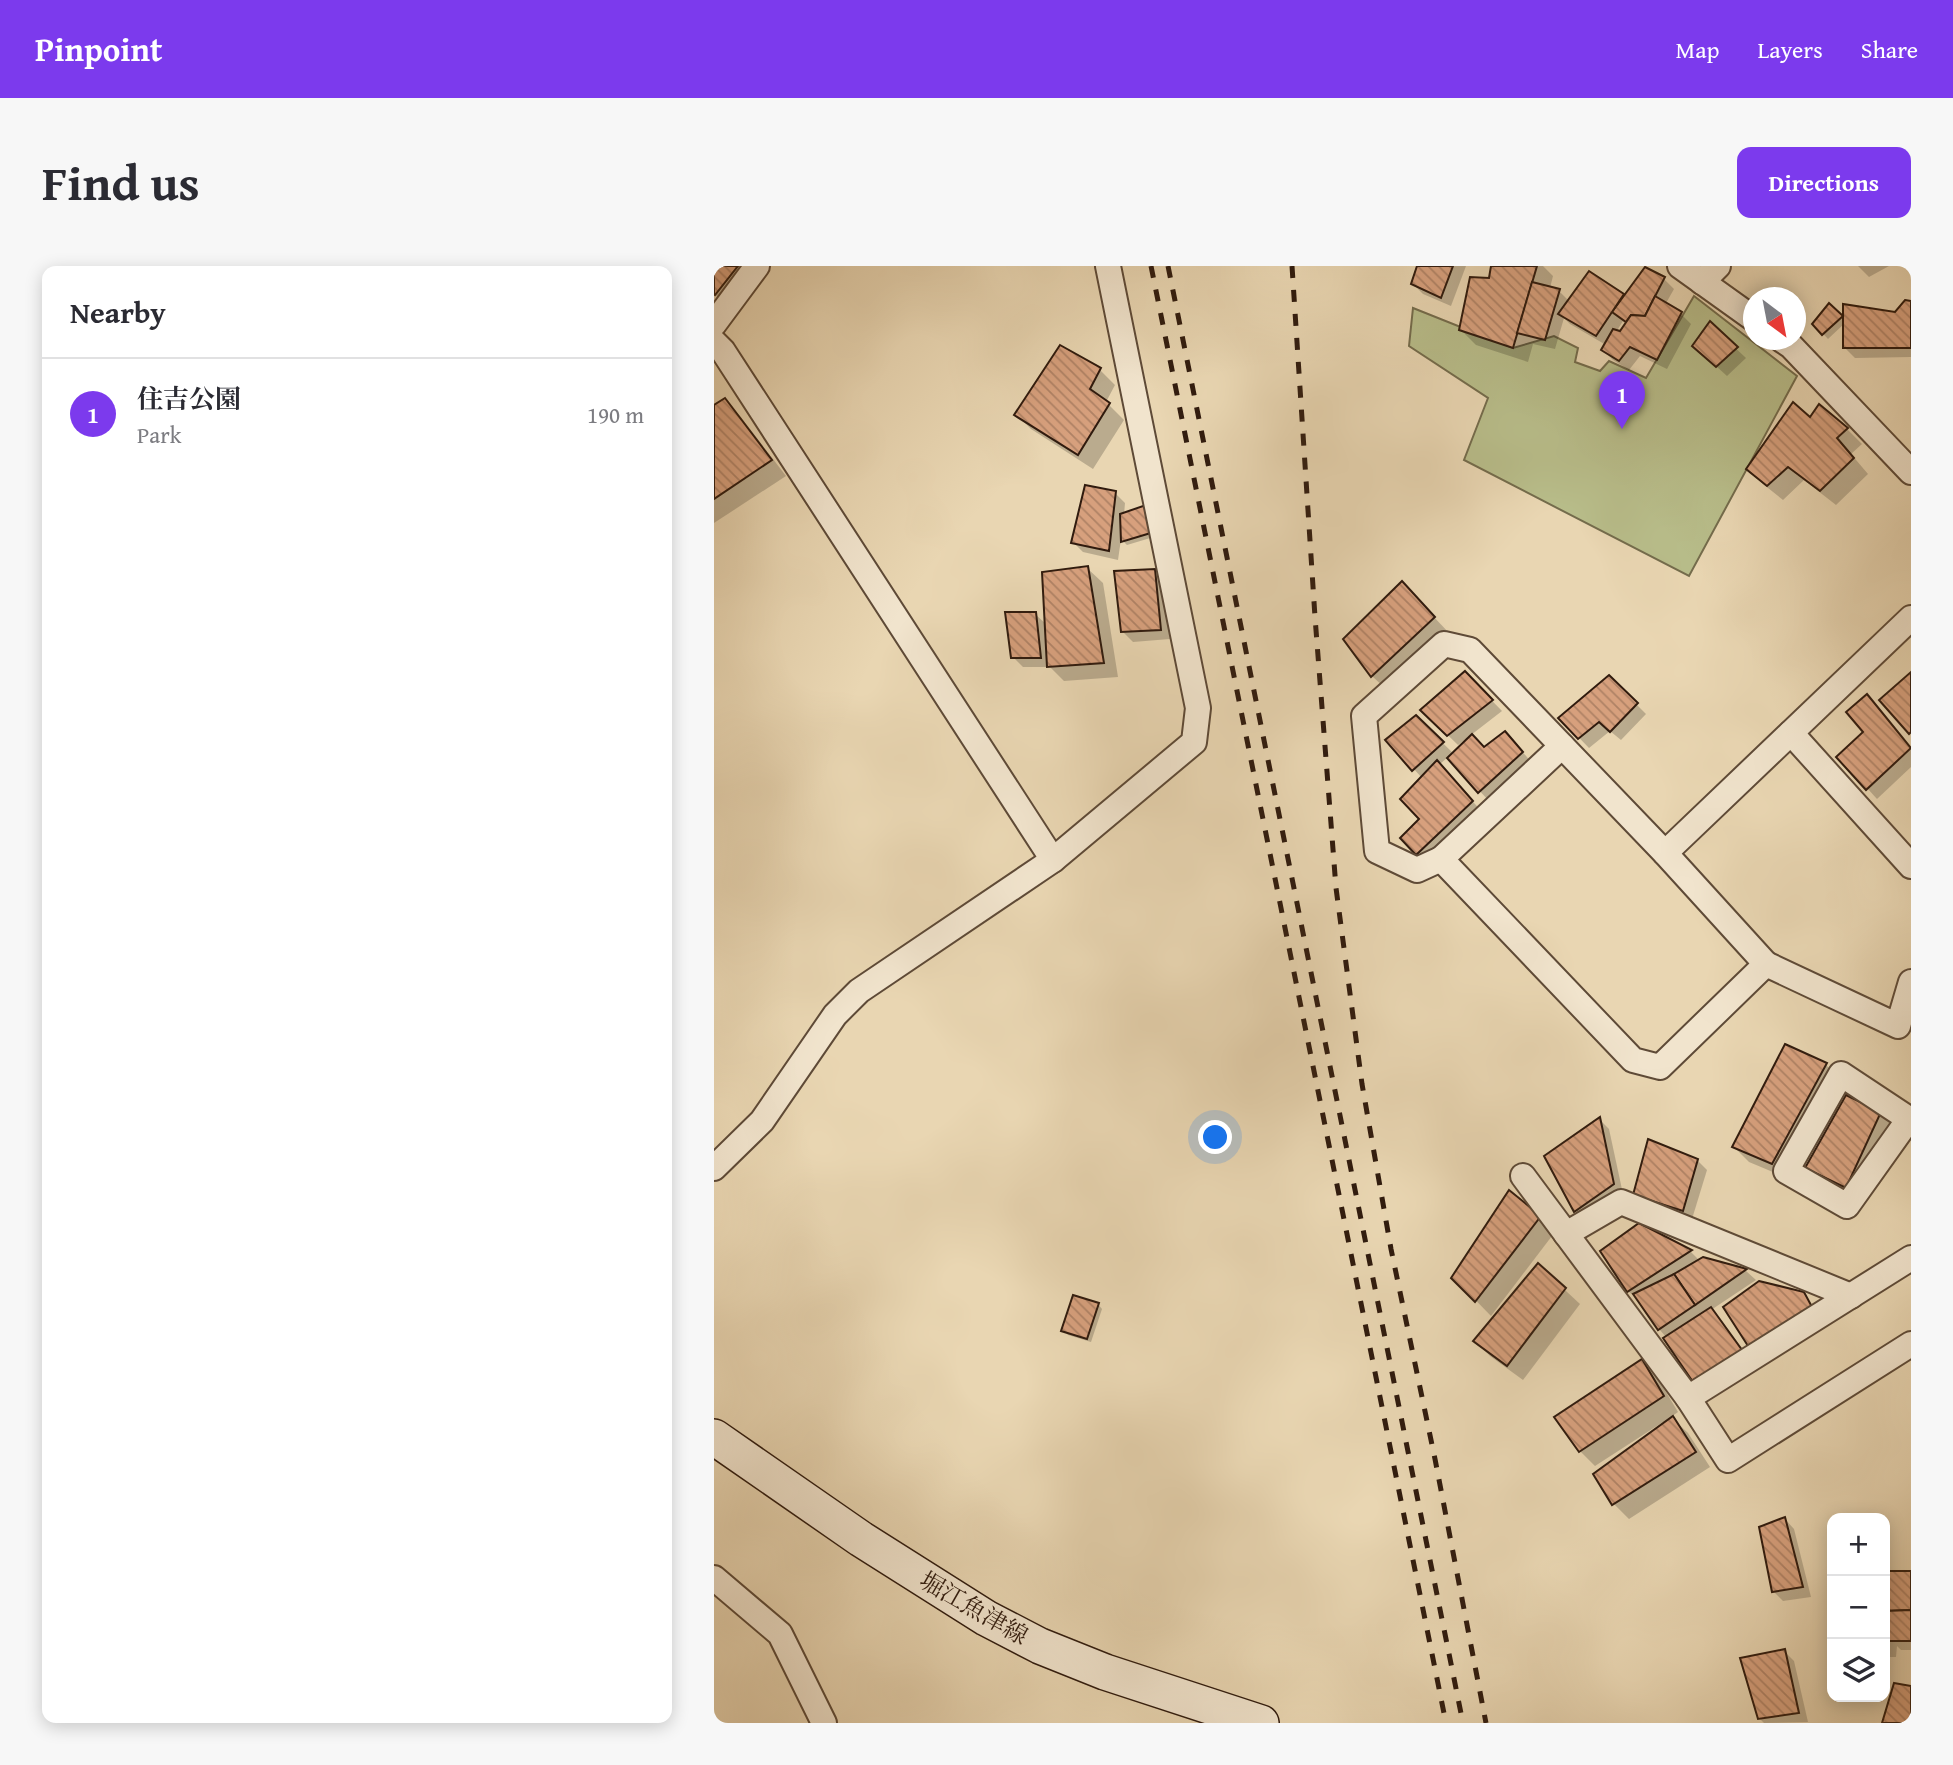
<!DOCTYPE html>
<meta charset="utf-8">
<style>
:root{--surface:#fff;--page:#f7f7f7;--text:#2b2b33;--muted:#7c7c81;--line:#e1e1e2;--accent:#7c3aed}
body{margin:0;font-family:"Gentium Book Plus","Noto Serif JP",serif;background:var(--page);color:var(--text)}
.controls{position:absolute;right:21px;bottom:21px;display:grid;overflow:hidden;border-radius:14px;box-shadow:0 4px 18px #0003}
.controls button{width:63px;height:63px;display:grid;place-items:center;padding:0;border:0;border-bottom:2px solid var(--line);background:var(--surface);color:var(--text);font:35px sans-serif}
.compass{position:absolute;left:1029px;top:21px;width:63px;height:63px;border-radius:50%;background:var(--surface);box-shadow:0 4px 18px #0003;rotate:148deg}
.you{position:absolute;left:502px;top:872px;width:24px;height:24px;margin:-18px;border:5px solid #fff;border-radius:50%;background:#1a73e8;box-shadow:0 0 0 10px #1a73e833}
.badge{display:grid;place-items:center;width:46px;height:46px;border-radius:50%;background:var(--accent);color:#fff;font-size:23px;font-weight:700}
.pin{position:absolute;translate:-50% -58px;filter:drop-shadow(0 2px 4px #0008)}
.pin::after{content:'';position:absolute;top:37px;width:24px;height:21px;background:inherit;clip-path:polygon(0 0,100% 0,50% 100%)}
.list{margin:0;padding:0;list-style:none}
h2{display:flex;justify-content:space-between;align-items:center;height:91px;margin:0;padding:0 28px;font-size:30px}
h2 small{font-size:23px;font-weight:400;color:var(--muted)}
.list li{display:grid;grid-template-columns:46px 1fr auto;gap:21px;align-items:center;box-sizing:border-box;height:112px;padding:0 28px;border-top:2px solid var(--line)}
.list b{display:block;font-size:26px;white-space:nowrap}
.list p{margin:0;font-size:23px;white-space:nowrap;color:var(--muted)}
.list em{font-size:23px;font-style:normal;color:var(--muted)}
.icon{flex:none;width:38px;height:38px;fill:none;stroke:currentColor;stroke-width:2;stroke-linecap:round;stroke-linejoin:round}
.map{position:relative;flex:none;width:1197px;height:1457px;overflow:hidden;border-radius:14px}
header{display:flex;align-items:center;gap:42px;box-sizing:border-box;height:98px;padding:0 35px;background:var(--accent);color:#fff}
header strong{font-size:33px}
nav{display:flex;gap:38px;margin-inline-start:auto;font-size:24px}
.intro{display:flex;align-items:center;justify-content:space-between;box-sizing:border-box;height:168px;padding:0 42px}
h1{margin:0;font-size:49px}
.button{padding:18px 32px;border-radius:14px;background:var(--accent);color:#fff;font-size:24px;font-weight:700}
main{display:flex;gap:42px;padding:0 42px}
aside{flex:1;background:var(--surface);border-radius:14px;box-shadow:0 4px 18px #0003}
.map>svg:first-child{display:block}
</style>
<header>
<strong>Pinpoint</strong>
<nav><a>Map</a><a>Layers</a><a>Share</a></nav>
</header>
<div class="intro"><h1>Find us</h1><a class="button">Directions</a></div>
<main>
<aside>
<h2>Nearby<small></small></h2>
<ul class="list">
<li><span class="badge">1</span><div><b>住吉公園</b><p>Park</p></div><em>190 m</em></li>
</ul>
</aside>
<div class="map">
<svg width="1197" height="1457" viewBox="0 0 1197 1457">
<defs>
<pattern id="building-back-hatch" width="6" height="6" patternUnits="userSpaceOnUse" patternTransform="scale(1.75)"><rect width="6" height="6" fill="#d7a07d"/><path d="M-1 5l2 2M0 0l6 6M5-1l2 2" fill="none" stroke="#af8265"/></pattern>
</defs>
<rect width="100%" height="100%" fill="#e9d6b2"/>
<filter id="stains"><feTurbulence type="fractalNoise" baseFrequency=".00286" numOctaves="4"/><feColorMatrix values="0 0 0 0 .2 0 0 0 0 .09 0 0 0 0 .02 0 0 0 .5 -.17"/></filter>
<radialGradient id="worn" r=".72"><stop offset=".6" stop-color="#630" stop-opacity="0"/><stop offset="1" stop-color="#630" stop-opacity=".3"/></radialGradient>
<polygon fill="#b8bd8a" stroke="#746c4c" stroke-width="2" points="980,30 1083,110 975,310 750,194 774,132 695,80 699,42 799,82 840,70 864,82 861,96 886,105 895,95 932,112"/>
<g fill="#0003" fill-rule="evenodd">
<polygon points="0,0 42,0 11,37 0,28"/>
<polygon points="705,0 752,0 737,40 709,28 699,18"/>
<path d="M779,0H829L839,10L836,22L845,25L855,35L909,29L911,32L932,4L950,13L960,23L951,39L967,48L977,58L953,103L926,90L915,104L899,94L889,84L892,79L856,58L850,52L841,83L819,78L814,96L762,79L747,64L776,14ZM909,55L913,58L907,67L902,66Z"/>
<polygon points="1144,0 1175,0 1155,11"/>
<polygon points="1197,37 1197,91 1141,92 1131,82 1131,57 1114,73 1100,58 1116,40 1131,54 1181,48"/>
<polygon points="996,58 1032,92 1013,110 991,90"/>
<polygon points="386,104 401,119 392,136 410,154 379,203 317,163 302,148"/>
<polygon points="11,135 26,150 72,210 0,257 0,141"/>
<polygon points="1105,141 1133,163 1148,178 1137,188 1154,208 1122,239 1090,214 1069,234 1049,218 1034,203 1097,153"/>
<polygon points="401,227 411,237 410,249 443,270 413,279 407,273 404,294 369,286 359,276"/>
<polygon points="373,302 389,317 404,411 350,415 336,401 309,401 299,391 321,348 333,359"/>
<polygon points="441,305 451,315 456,373 419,376 409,366"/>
<polygon points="703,333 735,367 673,424 658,410"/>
<polygon points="751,407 788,445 757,469 770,482 801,477 818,497 775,535 734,491 726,498 768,546 713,597 688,572 707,553 708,512 674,474 702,451 740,488 754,475 752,473 744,479 708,444"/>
<polygon points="895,411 932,448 907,474 896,465 875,482 846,452"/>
<polygon points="1162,440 1197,482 1197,501 1163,533 1125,491 1152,467"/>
<polygon points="1072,780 1112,799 1127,814 1073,912 1035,896 1020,881"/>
<polygon points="1166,847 1176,857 1142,930 1103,912 1093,902"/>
<polygon points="886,854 895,863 909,928 872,955 862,945 832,890"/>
<polygon points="983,894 993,904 978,953 921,928"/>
<polygon points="826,951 841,966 777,1050 739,1011"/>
<polygon points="926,959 977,986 986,995 989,993 1032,1005 1042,1014 997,1044 1006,1053 1037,1094 953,1072 945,1063 924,1034 914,1025"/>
<polygon points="824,999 866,1038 809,1114 776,1090 761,1075"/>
<polygon points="384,1038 388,1043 377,1076 354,1069 349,1064"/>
<polygon points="928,1096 943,1111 964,1146 957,1151 974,1167 996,1201 915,1253 900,1238 951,1158 949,1156 881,1200 866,1185"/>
<polygon points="1071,1253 1080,1263 1097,1331 1069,1335 1059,1325"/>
<polygon points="1197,1306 1197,1384 1187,1384 1183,1380 1182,1391 1171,1391 1171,1307"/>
<polygon points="1070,1385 1080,1395 1094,1456 1050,1457 1045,1452"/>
</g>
<g fill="url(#building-back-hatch)" stroke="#301b0e" stroke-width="2">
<polygon points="0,0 24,0 1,29 0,28"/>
<polygon points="703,0 739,0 727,32 697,18"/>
<polygon points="777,0 823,0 799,82 745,64 756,11 775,12"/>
<polygon points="931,1 951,11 931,50 917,49 912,56 898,46"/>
<polygon points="875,5 910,28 882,70 844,48"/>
<polygon points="818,16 846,23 831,74 803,67"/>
<polygon points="941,30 968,46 943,94 916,81 905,95 887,84 899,63 906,65 917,49 931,50"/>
<polygon points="1191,34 1197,35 1197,82 1129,82 1129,38 1181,46"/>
<polygon points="1115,37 1129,50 1108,69 1098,58"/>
<polygon points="996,55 1024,81 1002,101 978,80"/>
<polygon points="346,79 387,102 376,123 396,137 364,189 300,149"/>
<polygon points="11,132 58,194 0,233 0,139"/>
<polygon points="1079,136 1096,151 1105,138 1134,162 1123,172 1140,192 1106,225 1074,201 1053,220 1032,203"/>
<polygon points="371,219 402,225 395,285 357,277"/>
<polygon points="432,239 440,266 407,276 406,248"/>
<polygon points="374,300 390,397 333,401 328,306"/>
<polygon points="441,303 447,364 407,366 400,305"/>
<polygon points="688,315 721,351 657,411 629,373"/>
<polygon points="291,346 322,346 327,392 297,392"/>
<polygon points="751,405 779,434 733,470 706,444"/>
<polygon points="1197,406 1197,466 1195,468 1165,434"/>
<polygon points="895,409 924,437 896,466 885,456 864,473 844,452"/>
<polygon points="1153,428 1197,482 1152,524 1122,491 1149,466 1132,446"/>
<polygon points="702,449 730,476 698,505 671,474"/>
<polygon points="791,465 809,486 764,527 733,492 758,468 770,481"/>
<polygon points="723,494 759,535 702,589 686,572 705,553 686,533"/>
<polygon points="1071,778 1113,797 1058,898 1018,881"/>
<polygon points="1132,829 1167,846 1132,922 1091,902"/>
<polygon points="886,851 900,918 860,946 830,890"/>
<polygon points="934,873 984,893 969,945 919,929"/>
<polygon points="795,924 827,950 761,1036 737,1012"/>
<polygon points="925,957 978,984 913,1026 886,985"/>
<polygon points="989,991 1033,1003 981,1039 960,1008"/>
<polygon points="824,997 852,1022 793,1100 759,1075"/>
<polygon points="960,1008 981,1039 944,1064 919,1028"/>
<polygon points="1045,1015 1090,1026 1098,1041 1034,1080 1009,1041"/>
<polygon points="359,1029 385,1037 373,1073 347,1065"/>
<polygon points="997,1041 1028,1084 979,1116 949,1072"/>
<polygon points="928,1093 950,1130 865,1186 840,1151"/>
<polygon points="959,1150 982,1186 898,1239 879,1208"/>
<polygon points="1071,1251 1089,1321 1058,1326 1045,1261"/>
<polygon points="1174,1305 1197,1305 1197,1344 1171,1345"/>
<polygon points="1197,1344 1197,1375 1175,1375 1171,1345"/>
<polygon points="1071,1383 1085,1447 1044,1453 1026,1392"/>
<polygon points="1180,1417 1197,1420 1197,1457 1168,1457"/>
</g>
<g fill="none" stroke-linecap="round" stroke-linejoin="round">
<g stroke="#5e4a37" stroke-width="28">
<g id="minor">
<polyline points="966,0 1040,53"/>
<polyline points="988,16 1004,0"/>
<polyline points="0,58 43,0"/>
<polyline points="1068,74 1077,80 1197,206"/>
<polyline points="0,76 9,85 339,594"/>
<polyline points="1077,467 1197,600"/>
<polyline points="951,587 756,384 730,378 650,450 663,585 703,604 727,593 919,794 946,801 1052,698 1184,760 1197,716"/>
<polyline points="727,593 848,480"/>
<polyline points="1052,698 951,587 1197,352"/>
<polyline points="1195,853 1133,940 1072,905 1127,808 1195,853 1197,855"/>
<polyline points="0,902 48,855 121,749 145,725 339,594 480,476 484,442 394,0"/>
<polyline points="809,910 974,1132 1197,992"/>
<polyline points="852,968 907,936 1137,1030"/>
<polyline points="974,1132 1014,1194 1197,1078"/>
<polyline points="0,1312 66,1368 110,1457"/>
</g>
</g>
<g stroke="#301b0e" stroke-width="38">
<polyline id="secondary" points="0,1171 147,1273 272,1352 326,1380 391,1406 547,1457"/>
</g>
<use href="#minor" stroke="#f1e4cd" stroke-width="24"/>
<use href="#secondary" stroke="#f1e4cd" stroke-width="35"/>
<g stroke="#301b0e" stroke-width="5" stroke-dasharray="12 12" stroke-linecap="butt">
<polyline points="437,0 732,1457"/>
<polyline points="454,0 749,1457"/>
<polyline points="578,0 601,351 622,622 648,818 677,983 721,1193 772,1457"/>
</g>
</g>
<g text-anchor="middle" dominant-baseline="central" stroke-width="6" stroke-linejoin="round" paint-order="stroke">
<g font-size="24" fill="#301b0e" stroke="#f1e4cd">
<text transform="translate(260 1342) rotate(30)">堀江魚津線</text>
</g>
</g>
<rect width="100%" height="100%" filter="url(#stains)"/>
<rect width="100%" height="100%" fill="url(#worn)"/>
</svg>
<div class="controls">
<button>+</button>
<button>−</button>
<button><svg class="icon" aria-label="layers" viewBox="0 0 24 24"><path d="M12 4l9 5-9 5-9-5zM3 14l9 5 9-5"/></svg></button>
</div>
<svg class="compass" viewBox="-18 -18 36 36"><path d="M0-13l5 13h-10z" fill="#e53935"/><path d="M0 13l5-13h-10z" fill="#7c7c81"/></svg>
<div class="you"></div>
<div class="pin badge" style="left:908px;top:163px">1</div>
</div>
</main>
